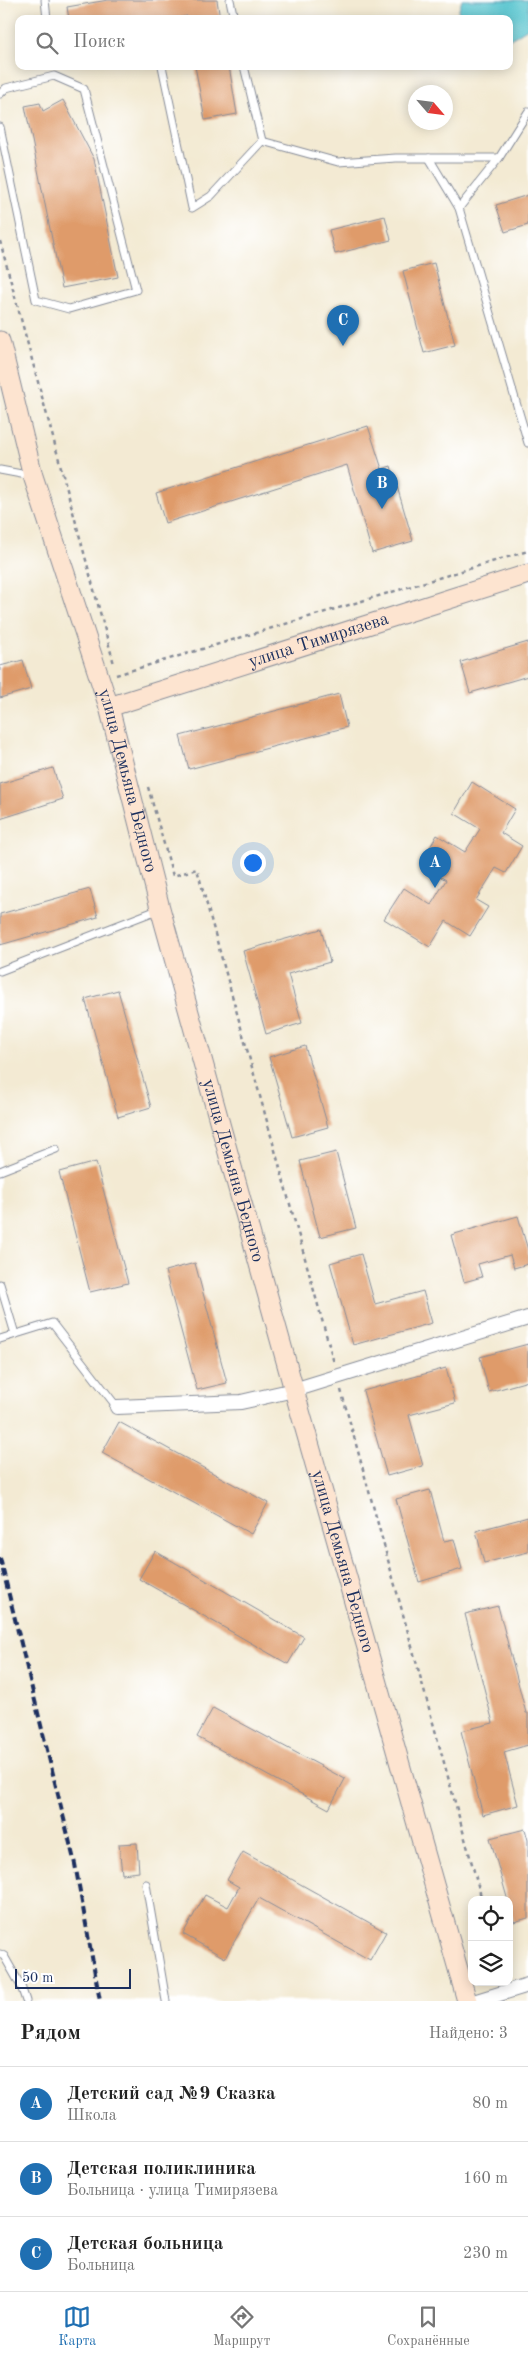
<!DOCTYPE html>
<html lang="ru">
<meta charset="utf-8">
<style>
:root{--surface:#fff;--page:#f6f6f6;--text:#222;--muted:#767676;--line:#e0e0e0;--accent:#1f6fb2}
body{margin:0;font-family:"Old Standard TT",serif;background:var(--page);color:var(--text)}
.controls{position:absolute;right:15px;bottom:15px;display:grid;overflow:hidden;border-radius:10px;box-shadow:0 2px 12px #0003}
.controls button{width:45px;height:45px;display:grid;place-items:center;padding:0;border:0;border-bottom:1px solid var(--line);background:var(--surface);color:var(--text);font:25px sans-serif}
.compass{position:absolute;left:408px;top:85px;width:45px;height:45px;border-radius:50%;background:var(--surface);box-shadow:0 2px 12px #0003;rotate:118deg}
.scale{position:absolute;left:15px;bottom:12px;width:116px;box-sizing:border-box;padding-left:5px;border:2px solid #1b2f5e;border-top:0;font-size:14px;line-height:18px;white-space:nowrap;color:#1b2f5e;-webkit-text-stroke:4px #fff;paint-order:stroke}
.you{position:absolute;left:252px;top:862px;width:18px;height:18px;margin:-12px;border:4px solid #fff;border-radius:50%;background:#1a73e8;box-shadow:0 0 0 8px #1a73e833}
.badge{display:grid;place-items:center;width:32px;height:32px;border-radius:50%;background:var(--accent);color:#fff;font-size:16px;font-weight:700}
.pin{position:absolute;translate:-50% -41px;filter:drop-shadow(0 1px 2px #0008)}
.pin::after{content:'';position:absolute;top:26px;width:18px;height:15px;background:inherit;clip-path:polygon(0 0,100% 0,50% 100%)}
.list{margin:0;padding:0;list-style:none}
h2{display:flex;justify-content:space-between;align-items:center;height:65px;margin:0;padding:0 20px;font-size:21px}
h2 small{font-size:16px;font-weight:400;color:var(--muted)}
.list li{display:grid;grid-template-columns:32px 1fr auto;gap:15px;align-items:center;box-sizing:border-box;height:75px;padding:0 20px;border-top:1px solid var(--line)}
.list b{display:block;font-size:19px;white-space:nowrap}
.list p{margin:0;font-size:16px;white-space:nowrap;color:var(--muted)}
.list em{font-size:16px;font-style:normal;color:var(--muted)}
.icon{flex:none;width:28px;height:28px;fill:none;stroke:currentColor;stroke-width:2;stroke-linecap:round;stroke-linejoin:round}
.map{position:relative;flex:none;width:528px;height:2001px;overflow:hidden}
.search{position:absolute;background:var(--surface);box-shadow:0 2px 12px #0003;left:15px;right:15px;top:15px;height:55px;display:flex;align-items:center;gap:12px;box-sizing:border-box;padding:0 18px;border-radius:10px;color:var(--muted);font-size:19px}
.sheet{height:290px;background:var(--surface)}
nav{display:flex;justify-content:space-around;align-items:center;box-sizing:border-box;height:70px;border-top:1px solid var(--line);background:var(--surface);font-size:14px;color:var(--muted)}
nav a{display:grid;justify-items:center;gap:2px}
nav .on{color:var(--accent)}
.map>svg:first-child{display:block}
</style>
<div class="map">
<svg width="528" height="2001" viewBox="0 0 528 2001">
<rect width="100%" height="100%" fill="#fff"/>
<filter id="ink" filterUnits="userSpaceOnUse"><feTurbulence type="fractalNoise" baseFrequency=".02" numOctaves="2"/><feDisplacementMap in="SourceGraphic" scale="10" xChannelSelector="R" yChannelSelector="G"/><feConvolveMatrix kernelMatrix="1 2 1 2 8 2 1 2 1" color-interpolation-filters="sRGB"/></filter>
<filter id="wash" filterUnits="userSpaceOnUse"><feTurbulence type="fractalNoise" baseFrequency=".0096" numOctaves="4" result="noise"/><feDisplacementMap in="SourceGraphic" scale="20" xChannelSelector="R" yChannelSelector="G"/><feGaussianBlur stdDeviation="1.12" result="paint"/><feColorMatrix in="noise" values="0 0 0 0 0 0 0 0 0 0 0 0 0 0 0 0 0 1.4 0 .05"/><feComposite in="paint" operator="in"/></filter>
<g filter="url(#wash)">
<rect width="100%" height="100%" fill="#f3ead3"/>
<polygon fill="#58c5cf" stroke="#3a7a96" points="462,0 528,0 528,28 509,40 509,19 456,19"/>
<g id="blocks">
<g fill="#df9b6a">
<polygon points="108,0 217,0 220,19 187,19 187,16 173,19 69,19 67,7"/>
<polygon points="195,66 229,66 237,114 205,120"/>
<polygon points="63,100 94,159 118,277 62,288 25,106 40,103 43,111"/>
<polygon points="528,195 528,225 505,232 496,205"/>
<polygon points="385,216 391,240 335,254 329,230"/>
<polygon points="434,263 455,345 424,353 403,271"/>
<polygon points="368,426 382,469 391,466 413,541 372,553 347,465 165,523 156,493"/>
<polygon points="528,642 528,676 470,693 461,662"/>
<polygon points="23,660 31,689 0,698 0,666"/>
<polygon points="339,694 347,727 189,769 180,736"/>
<polygon points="53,768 63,799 0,819 0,784"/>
<polygon points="472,782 515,809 501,833 522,846 506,873 496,868 476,900 488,907 470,936 446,921 430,947 384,919 404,888 431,905 446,880 420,864 437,835 465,852 480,829 454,813"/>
<polygon points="90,889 98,917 0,945 0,914"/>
<polygon points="321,929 330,962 288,974 302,1023 266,1034 243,951"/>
<polygon points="118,990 151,1107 118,1117 85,999"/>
<polygon points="305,1046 328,1127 292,1137 269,1057"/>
<polygon points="336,1152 356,1228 320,1237 300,1161"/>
<polygon points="96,1162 128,1283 90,1292 59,1172"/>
<polygon points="518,1216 528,1250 528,1264 514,1268 510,1255 478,1264 482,1277 464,1282 451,1235"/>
<polygon points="361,1254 375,1304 423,1291 432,1323 353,1345 330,1263"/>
<polygon points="195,1263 227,1383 197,1390 165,1271"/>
<polygon points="528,1344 528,1381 489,1392 480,1357"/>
<polygon points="446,1368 455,1403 409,1415 423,1466 387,1476 363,1391"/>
<polygon points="119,1422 268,1503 251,1534 102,1453"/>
<polygon points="430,1490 444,1541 454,1539 462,1569 419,1582 396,1499"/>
<polygon points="528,1517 528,1552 484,1563 476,1531"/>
<polygon points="155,1551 304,1637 288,1664 139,1579"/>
<polygon points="498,1606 526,1713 528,1713 528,1745 504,1752 518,1805 483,1815 461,1731 493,1723 465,1614"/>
<polygon points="213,1708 345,1779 329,1809 197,1737"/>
<polygon points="525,1829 528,1840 528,1918 514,1922 490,1838"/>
<polygon points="137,1843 139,1872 122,1874 119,1844"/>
<polygon points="243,1852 386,1932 370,1960 259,1898 225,1958 183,1934 205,1895 228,1907 239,1887 227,1880"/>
</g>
</g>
</g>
<g filter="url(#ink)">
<use href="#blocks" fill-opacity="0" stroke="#878c98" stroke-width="1"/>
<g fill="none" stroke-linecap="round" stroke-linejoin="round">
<g stroke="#878c98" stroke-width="9">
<g id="lane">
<polyline points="45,0 47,19"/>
<polyline points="230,0 234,19"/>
<polyline points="162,66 192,208 211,196 262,141 338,162 396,158 499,158 528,112"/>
<polyline points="244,66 262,141"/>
<polyline points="0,94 6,88 54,76 84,89 136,290 69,309 36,300 0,127"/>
<polyline points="429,158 459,208 528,443"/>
<polyline points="459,208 499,158"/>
<polyline points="0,470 32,476"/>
<polyline points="0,971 160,909"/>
<polyline points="0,1171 56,1149"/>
<polyline points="0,1284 15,1334"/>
<polyline points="0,1339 52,1323 117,1407"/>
<polyline points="146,1884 166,2001"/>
<polyline points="0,1954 4,1956 21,1986 26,2001"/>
</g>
</g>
<g stroke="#878c98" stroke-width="16">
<g id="street">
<polyline points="117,1407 241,1402 294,1390 528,1318"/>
<polyline points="477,2001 528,1985"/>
</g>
</g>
<g stroke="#878c98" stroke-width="21">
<g id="secondary">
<path id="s1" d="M0,341L33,476L109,707L160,908L294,1390L467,2001"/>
<path id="s2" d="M109,707L528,574"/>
</g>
</g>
<g stroke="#878c98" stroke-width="2.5" stroke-dasharray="4 4" stroke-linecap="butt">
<polyline points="0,241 114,664"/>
<polyline points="116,675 528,551"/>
<polyline points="148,787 173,876 197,869 334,1363"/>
<polyline points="341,1390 482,1900"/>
</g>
<use href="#lane" stroke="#fff" stroke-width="7"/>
<use href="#street" stroke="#fff" stroke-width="14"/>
<use href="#secondary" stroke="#fde4d0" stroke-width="19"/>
<polyline stroke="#1b2f5e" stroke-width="4" stroke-dasharray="8 4" stroke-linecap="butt" points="0,1558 75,1864 100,2001"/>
</g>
</g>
<g text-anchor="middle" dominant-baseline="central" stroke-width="5" stroke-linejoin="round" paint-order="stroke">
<g font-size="18" fill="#1b2f5e" stroke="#fff">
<text stroke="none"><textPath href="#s2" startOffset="220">улица Тимирязева</textPath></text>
<text stroke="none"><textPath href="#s1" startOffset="458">улица Демьяна Бедного</textPath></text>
<text stroke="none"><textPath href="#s1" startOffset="862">улица Демьяна Бедного</textPath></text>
<text stroke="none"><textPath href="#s1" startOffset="1268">улица Демьяна Бедного</textPath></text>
</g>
</g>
</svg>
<div class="controls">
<button><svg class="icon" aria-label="locate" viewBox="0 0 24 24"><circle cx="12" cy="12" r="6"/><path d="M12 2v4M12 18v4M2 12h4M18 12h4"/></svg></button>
<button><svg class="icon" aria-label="layers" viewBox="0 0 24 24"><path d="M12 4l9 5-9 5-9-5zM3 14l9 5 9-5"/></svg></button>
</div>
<svg class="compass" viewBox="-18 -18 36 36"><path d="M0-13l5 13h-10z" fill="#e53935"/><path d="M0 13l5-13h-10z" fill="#767676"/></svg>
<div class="scale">50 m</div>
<div class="you"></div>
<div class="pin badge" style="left:435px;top:888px">A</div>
<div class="pin badge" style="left:382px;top:509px">B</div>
<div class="pin badge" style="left:343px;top:346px">C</div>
<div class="search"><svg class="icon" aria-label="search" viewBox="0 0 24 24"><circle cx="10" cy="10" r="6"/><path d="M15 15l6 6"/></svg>Поиск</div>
</div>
<section class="sheet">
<h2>Рядом<small>Найдено: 3</small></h2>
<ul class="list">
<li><span class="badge">A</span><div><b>Детский сад №9 Сказка</b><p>Школа</p></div><em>80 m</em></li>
<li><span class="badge">B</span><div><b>Детская поликлиника</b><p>Больница · улица Тимирязева</p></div><em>160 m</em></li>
<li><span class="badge">C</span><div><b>Детская больница</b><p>Больница</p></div><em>230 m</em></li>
</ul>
</section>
<nav>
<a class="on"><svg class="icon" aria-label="map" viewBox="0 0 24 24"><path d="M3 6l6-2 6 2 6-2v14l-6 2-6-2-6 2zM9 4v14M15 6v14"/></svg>Карта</a>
<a><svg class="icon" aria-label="directions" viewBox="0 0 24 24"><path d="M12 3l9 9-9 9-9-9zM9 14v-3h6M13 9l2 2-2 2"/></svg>Маршрут</a>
<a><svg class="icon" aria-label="saved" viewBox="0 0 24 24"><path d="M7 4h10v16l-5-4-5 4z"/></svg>Сохранённые</a>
</nav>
